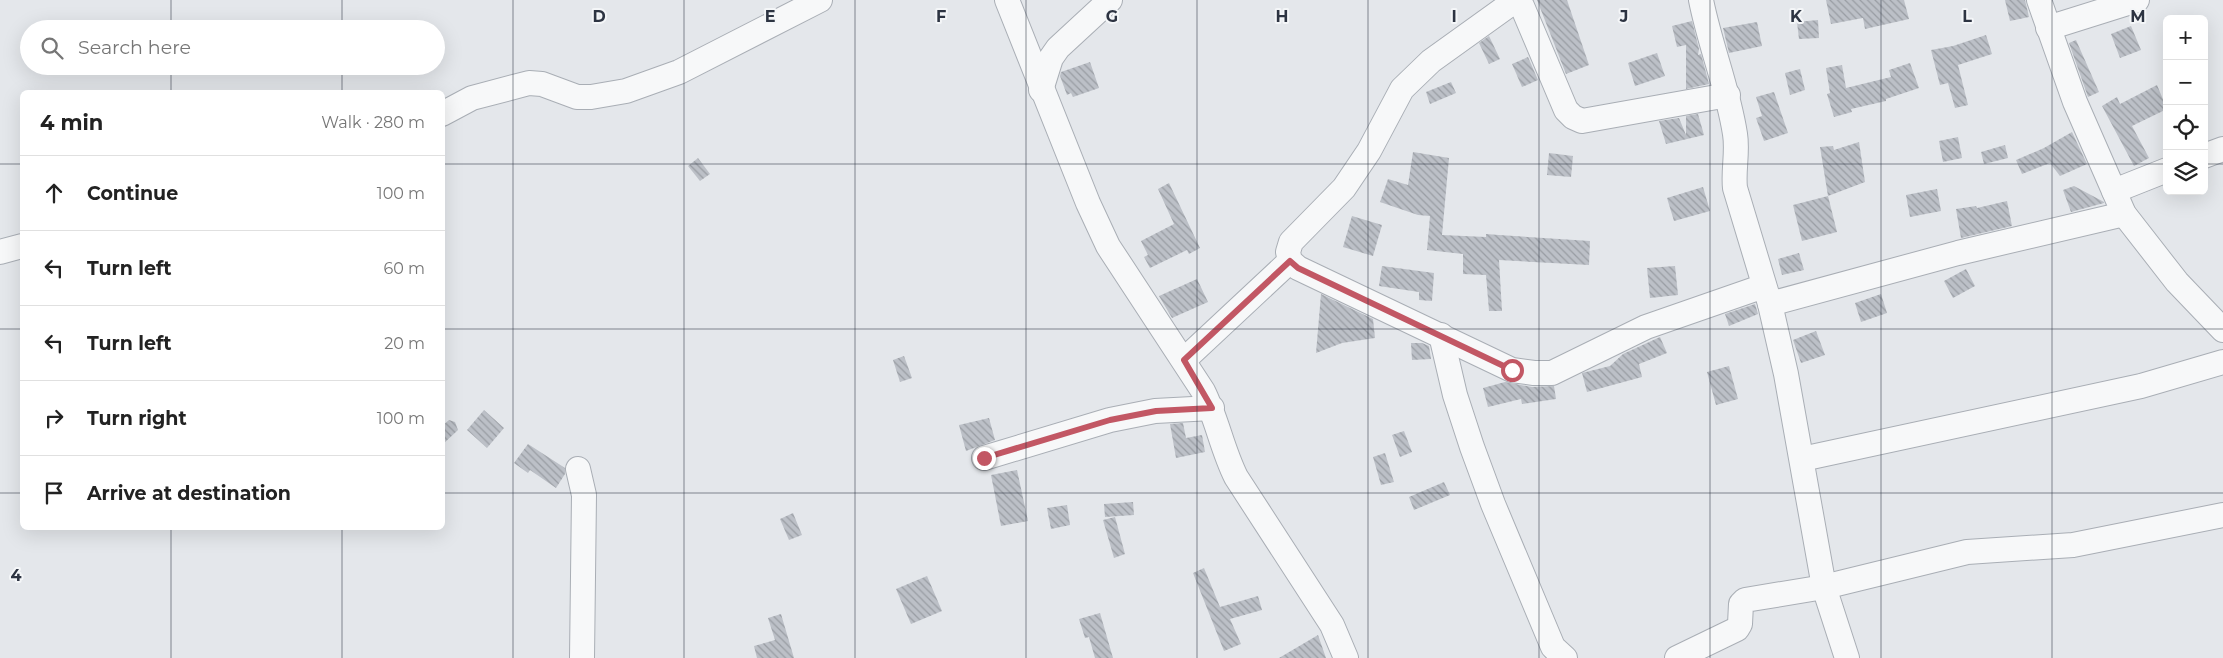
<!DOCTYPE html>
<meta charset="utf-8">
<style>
:root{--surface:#fff;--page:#f2f2f2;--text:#222;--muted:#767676;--line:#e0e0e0}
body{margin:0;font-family:Montserrat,sans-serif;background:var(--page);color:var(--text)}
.controls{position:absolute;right:15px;top:15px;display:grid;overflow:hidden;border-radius:8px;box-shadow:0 5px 20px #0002}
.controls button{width:45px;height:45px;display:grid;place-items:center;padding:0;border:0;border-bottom:1px solid var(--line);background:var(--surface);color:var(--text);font:25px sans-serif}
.stop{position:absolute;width:15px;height:15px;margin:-11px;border:4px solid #c25764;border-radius:50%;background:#fff}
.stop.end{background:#c25764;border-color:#fff;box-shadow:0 1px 5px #0008}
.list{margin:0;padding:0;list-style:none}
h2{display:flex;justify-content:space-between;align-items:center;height:65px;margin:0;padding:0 20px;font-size:21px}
h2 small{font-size:16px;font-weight:400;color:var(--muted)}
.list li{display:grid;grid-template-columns:32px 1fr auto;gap:15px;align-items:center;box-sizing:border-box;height:75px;padding:0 20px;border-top:1px solid var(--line)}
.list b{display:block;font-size:19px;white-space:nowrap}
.list em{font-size:16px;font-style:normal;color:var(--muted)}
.icon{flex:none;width:28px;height:28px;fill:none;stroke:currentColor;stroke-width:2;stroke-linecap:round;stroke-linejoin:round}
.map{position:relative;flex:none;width:2223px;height:658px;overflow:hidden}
.search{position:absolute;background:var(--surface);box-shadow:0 5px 20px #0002;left:20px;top:20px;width:425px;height:55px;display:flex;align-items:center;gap:12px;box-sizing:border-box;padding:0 18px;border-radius:28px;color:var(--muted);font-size:19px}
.panel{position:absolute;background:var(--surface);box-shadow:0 5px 20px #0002;left:20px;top:90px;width:425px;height:440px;border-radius:8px}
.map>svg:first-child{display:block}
</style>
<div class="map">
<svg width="2223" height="658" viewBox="0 0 2223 658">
<defs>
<pattern id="building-back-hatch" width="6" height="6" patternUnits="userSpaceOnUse" patternTransform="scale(1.25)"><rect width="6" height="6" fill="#bcc0c7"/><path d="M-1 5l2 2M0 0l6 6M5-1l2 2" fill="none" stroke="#999da3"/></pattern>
</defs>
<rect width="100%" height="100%" fill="#e4e7eb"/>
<g fill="url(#building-back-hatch)">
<polygon points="1537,0 1567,0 1589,65 1566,74"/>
<polygon points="1826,0 1904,0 1909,19 1865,29 1863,18 1831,24"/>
<polygon points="2005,0 2025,0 2029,17 2010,21"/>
<polygon points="1818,20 1819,38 1799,39 1797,22"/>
<polygon points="1692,21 1699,49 1698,55 1701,54 1709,84 1686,89 1686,45 1677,47 1672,26"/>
<polygon points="1757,22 1762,46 1729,53 1723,28"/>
<polygon points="2131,26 2141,50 2120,58 2111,34"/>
<polygon points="1986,35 1992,54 1958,65 1968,105 1955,108 1948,83 1940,85 1931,50 1953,46"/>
<polygon points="1489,36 1500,59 1489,64 1479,43"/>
<polygon points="2076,40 2099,92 2088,97 2069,43"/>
<polygon points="1657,53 1665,76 1635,86 1628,63"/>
<polygon points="1528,57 1538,80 1522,87 1512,64"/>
<polygon points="1090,62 1099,88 1073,97 1071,93 1067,95 1060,76 1061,72"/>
<polygon points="1910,63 1919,88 1886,99 1886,101 1851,109 1852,112 1834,117 1827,94 1830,93 1826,68 1842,65 1846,88 1891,77 1889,70"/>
<polygon points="1800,69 1805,90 1790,95 1785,73"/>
<polygon points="1451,82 1456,93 1430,104 1426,92"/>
<polygon points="2157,85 2167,109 2132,126 2149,158 2134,166 2102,106 2117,97 2120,104"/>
<polygon points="1774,92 1788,133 1764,141 1756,118 1762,116 1756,97"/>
<polygon points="1698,114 1704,135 1666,144 1659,121 1679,118 1686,135 1686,116"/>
<polygon points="2072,132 2087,164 2060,176 2050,163 2022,174 2016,160 2044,148"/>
<polygon points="1958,137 1962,158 1943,162 1939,141"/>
<polygon points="1859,142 1865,182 1828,196 1820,147 1833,146 1834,150"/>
<polygon points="2005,145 2008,158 1984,164 1981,152"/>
<polygon points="1413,152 1449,158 1442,235 1486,237 1486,234 1499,235 1590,241 1589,265 1499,260 1502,311 1489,311 1486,275 1463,274 1463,254 1427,250 1430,216 1418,215 1380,202 1388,179 1408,185"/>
<polygon points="1549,153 1573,156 1571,177 1547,175"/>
<polygon points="698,158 710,174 700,181 688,166"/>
<polygon points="1169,183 1200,248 1189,254 1187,250 1150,268 1144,257 1148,255 1141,241 1174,224 1158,189"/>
<polygon points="2074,186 2104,202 2104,203 2071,212 2063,190"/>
<polygon points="1703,187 1710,211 1674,221 1667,198"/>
<polygon points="1937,189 1941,211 1910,217 1906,195"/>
<polygon points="1828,196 1837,232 1802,241 1793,205"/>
<polygon points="2007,201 2012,226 1961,238 1956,209 1976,206 1977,208"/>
<polygon points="1352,216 1382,225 1373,256 1343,247"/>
<polygon points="1799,253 1804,270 1782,275 1778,259"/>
<polygon points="1382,266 1434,273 1432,301 1419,300 1419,292 1379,286"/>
<polygon points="1675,266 1678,295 1650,298 1647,268"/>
<polygon points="1966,269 1975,286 1953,298 1944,281"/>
<polygon points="1197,279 1208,302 1172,318 1159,296"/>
<polygon points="1321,294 1373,319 1375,338 1342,343 1316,353"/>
<polygon points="1881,294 1887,313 1861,322 1855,303"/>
<polygon points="1755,304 1758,314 1729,326 1725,314"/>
<polygon points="1816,331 1825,355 1801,363 1793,340"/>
<polygon points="1660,337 1667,353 1639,364 1642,377 1587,392 1582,373 1610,366 1623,354"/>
<polygon points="1411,343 1422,343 1429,346 1431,359 1412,360"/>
<polygon points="904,356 912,378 900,382 893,360"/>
<polygon points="1729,366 1738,399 1716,405 1707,372"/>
<polygon points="1505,382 1532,387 1554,386 1556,399 1522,404 1521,399 1488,407 1483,388"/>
<polygon points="484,410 504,428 487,448 467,430"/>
<polygon points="989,418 995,440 966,451 959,425"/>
<polygon points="449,420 455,422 458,430 442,445 442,426"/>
<polygon points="1183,423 1186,438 1202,435 1205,452 1176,458 1170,424"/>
<polygon points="1404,431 1412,452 1400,457 1392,435"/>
<polygon points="528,444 565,468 565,474 556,488 530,470 528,473 514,463"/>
<polygon points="1385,453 1394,482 1381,485 1373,457"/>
<polygon points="1017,470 1028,521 1001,526 991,475"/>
<polygon points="1444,482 1450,495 1414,510 1409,497"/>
<polygon points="1133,502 1134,515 1105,517 1104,504"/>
<polygon points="1067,505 1070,525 1051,529 1047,508"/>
<polygon points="793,513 802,535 789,540 780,519"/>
<polygon points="1115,517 1125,554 1114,558 1103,520"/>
<polygon points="1204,568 1220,607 1258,596 1262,610 1230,619 1241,644 1224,651 1193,573"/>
<polygon points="927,576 942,611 911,624 896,589"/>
<polygon points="1100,613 1113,658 1095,658 1089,637 1085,638 1079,619"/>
<polygon points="781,614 794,658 757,658 754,646 775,640 768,618"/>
<polygon points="1318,635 1326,658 1279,658"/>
</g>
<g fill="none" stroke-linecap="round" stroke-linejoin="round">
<g stroke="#a9aeb5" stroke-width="26">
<g id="minor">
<path d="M1007,0L1088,203L1108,246L1203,391C1217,419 1222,449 1236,477L1332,625L1346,658"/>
<path d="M1701,0C1710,46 1728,88 1735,134C1738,152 1733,170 1735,188L1770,304L1786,374L1824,587L1847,658"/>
<polyline points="2039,0 2075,102 2124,214 2177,282 2223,330"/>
<polyline points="2048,28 2137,0"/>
<polyline points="1041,90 1051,58 1058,48 1110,0"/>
<polyline points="1728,95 1582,121 1573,117 1566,110 1522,6 1516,4 1509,5 1431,61 1402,89 1369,151 1344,188 1291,242 1288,252 1290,261 1298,268 1512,370 1534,373 1552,373 1646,327 1764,286"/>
<polyline points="442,114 472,98 529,83 542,84 577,97 591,97 626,91 679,72 820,0"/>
<polyline points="2204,156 2223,149"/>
<polyline points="2114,191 2167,170"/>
<polyline points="0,252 22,246"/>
<polyline points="1770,304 1958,253 2124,214"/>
<polyline points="1441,335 1455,395 1472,447 1493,504 1553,647 1565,658"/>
<polyline points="1184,360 1290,261"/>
<polyline points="984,458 1110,420 1155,411 1212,408"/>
<polyline points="1802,459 2141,386 2223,362"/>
<polyline points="578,469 584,495 582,658"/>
<polyline points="1677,658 1737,629 1740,624 1741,604 1745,600 1824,587 1967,552 2073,545 2223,515"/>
</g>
</g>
<use href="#minor" stroke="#f7f8f9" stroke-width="24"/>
</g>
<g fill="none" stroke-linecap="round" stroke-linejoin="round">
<polyline stroke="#c25764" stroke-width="6" points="984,458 1110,420 1156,411 1212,408 1184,360 1290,261 1298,268 1512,370"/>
</g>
<path fill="none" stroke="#2d3442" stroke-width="1" stroke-opacity="0.55" d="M171,0V29M342,0V29M513,0V658M684,0V658M855,0V658M1026,0V658M1197,0V658M1368,0V658M1539,0V658M1710,0V658M1881,0V658M2052,0V658M171,66V92M342,66V92M0,164H22M442,164H2167M2204,164H2223M0,329H22M442,329H2223M0,493H22M442,493H2223M171,528V658M342,528V658"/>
<g font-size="16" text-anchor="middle" font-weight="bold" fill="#2d3442" stroke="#f4f6f8" stroke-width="4" stroke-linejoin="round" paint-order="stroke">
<text x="599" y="22">D</text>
<text x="770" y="22">E</text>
<text x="941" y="22">F</text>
<text x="1112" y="22">G</text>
<text x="1282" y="22">H</text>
<text x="1454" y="22">I</text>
<text x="1624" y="22">J</text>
<text x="1796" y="22">K</text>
<text x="1967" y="22">L</text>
<text x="2138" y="22">M</text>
<text x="16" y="581">4</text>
</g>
</svg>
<div class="controls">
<button>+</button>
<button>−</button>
<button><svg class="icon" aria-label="locate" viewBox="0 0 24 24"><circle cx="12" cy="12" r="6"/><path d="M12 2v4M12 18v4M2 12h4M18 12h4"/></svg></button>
<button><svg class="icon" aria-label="layers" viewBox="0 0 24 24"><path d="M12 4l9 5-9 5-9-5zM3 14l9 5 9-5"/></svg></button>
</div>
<div class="stop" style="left:1512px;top:370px"></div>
<div class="stop end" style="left:984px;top:458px"></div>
<div class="search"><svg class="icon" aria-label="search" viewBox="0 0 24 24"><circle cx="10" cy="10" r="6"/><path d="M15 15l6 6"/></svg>Search here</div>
<section class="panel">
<h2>4 min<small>Walk · 280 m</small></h2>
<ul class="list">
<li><svg class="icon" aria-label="ahead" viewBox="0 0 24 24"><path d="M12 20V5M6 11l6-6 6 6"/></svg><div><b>Continue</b></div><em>100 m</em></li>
<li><svg class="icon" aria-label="left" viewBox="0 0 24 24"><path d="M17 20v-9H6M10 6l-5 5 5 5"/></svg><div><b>Turn left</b></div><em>60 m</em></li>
<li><svg class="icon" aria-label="left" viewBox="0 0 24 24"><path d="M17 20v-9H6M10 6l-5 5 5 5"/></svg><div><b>Turn left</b></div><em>20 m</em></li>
<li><svg class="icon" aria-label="right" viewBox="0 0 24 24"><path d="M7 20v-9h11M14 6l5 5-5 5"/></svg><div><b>Turn right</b></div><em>100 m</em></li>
<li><svg class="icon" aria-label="arrive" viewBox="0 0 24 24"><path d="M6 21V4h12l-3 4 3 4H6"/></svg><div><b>Arrive at destination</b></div></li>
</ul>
</section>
</div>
